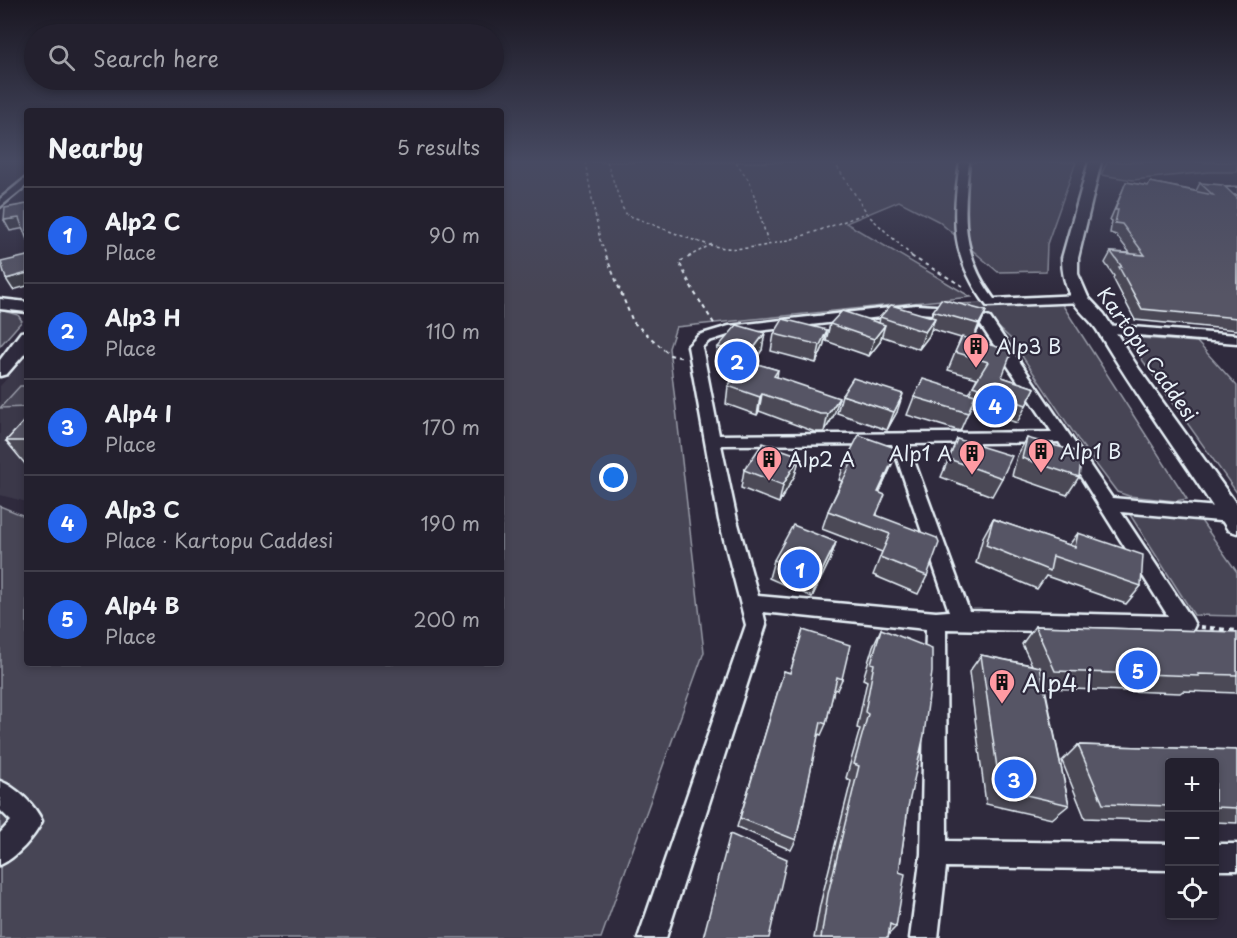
<!DOCTYPE html>
<meta charset="utf-8">
<style>
:root{--surface:#23202e;--page:#2b2836;--text:#f1f3f6;--muted:#a3a3aa;--line:#403e4a;--accent:#2563eb}
body{margin:0;font-family:"Playpen Sans",sans-serif;background:var(--page);color:var(--text)}
.controls{position:absolute;right:18px;bottom:18px;display:grid;overflow:hidden;border-radius:6px;box-shadow:0 3px 9px #0003}
.controls button{width:54px;height:54px;display:grid;place-items:center;padding:0;border:0;border-bottom:2px solid var(--line);background:var(--surface);color:var(--text);font:30px sans-serif}
.you{position:absolute;left:614px;top:478px;width:21px;height:21px;margin:-15px;border:4px solid #fff;border-radius:50%;background:#1a73e8;box-shadow:0 0 0 9px #1a73e833}
.badge{display:grid;place-items:center;width:39px;height:39px;border-radius:50%;background:var(--accent);color:#fff;font-size:20px;font-weight:700}
.pin{position:absolute;translate:-50% -50%;border:3px solid #fff;box-shadow:0 2px 6px #0006}
.list{margin:0;padding:0;list-style:none}
h2{display:flex;justify-content:space-between;align-items:center;height:78px;margin:0;padding:0 24px;font-size:26px}
h2 small{font-size:20px;font-weight:400;color:var(--muted)}
.list li{display:grid;grid-template-columns:39px 1fr auto;gap:18px;align-items:center;box-sizing:border-box;height:96px;padding:0 24px;border-top:2px solid var(--line)}
.list b{display:block;font-size:22px;white-space:nowrap}
.list p{margin:0;font-size:20px;white-space:nowrap;color:var(--muted)}
.list em{font-size:20px;font-style:normal;color:var(--muted)}
.icon{flex:none;width:33px;height:33px;fill:none;stroke:currentColor;stroke-width:2;stroke-linecap:round;stroke-linejoin:round}
.map{position:relative;flex:none;width:1237px;height:938px;overflow:hidden}
.search{position:absolute;background:var(--surface);box-shadow:0 3px 9px #0003;left:24px;top:24px;width:480px;height:66px;display:flex;align-items:center;gap:15px;box-sizing:border-box;padding:0 21px;border-radius:33px;color:var(--muted);font-size:22px}
.panel{position:absolute;background:var(--surface);box-shadow:0 3px 9px #0003;left:24px;top:108px;width:480px;height:558px;border-radius:6px}
.map>svg:first-child{display:block}
</style>
<div class="map">
<svg width="1237" height="938" viewBox="0 0 1237 938">
<rect width="100%" height="100%" fill="#2f2a3d"/>
<filter id="ink" filterUnits="userSpaceOnUse"><feTurbulence type="fractalNoise" baseFrequency=".0167" numOctaves="2"/><feDisplacementMap in="SourceGraphic" scale="12" xChannelSelector="R" yChannelSelector="G"/><feConvolveMatrix kernelMatrix="1 2 1 2 8 2 1 2 1" color-interpolation-filters="sRGB"/></filter>
<g filter="url(#ink)">
<polygon fill="#3b3749" points="27,357 27,502 0,495 0,386"/>
<g fill="#464455" stroke="#979aa6" stroke-width="1.5">
<polygon points="501,162 1076,162 1047,244 1046,271 998,272 938,221 899,201 846,223 971,297 676,327 669,348 704,652 601,938 0,938 0,506 27,517 27,663 501,663"/>
<polygon points="1107,162 1237,162 1237,172 1208,172 1133,180 1101,175"/>
<polygon points="1060,301 1187,499 1175,501 1129,496 1117,492 1081,444 1010,338 986,316 955,304"/>
<polygon points="0,310 18,315 22,321 0,346"/>
<polygon points="1126,337 1197,342 1237,386 1237,493"/>
<polygon points="20,386 27,386 27,407 0,408"/>
<polygon points="1133,509 1197,515 1237,572 1237,616 1194,615 1129,513"/>
</g>
<g fill="none" stroke-linecap="round" stroke-linejoin="round">
<g stroke="#e8f1f8" stroke-width="5">
<g id="street">
<path d="M960,162H969C963,215 961,255 994,299L1080,295L1086,299L1084,302L987,306C950,256 952,221 960,162Z"/>
<polygon points="27,177 27,185 0,207 0,199"/>
<polygon points="1237,188 1237,194 1225,194 1220,191 1225,188"/>
<path d="M916,305L955,307L990,318L1112,498L1230,508L1237,512L1236,520L1230,522L1121,512L1192,619L1195,625L1192,631L1185,634L946,629L947,841L1170,844V870L946,867L938,938H910L921,854L926,629L763,612L766,625L666,938H638L746,625L719,520L688,346L699,335L729,326ZM916,313L954,315L980,324L1052,432L719,435L702,347L709,341L731,334ZM1059,442L1071,461L1168,616L969,611L908,444ZM892,444L949,611L936,612L758,596L737,520L721,445Z"/>
<polygon points="1105,325 1237,335 1237,343 1100,332 1098,329 1100,326"/>
<path d="M0,781C16,787 35,805 42,821C35,837 16,858 0,865V833L11,821L0,810Z"/>
<rect x="1214" y="844" width="23" height="26"/>
</g>
</g>
<g stroke="#e8f1f8" stroke-width="5">
<g id="secondary">
<path d="M1089,162H1101L1078,258V274L1088,297L1104,314L1139,369L1237,505V533L1228,530C1186,463 1138,399 1097,330C1090,319 1077,310 1071,298C1065,285 1062,273 1062,258Z"/>
<polygon points="0,299 27,302 27,312 0,309"/>
<polygon points="27,331 27,351 7,374 0,376 0,360 21,332"/>
</g>
</g>
<g stroke="#e8f1f8" stroke-width="1.5" stroke-dasharray="3 3" stroke-linecap="butt">
<polyline points="585,162 600,240 607,257"/>
<path d="M607,162L622,207L627,215C654,224 692,242 719,247C761,255 826,228 866,213"/>
<polyline points="736,162 750,182 768,242"/>
<polyline points="834,162 869,216 913,257"/>
<polyline points="688,257 712,244"/>
</g>
<g stroke="#e8f1f8" stroke-width="2" stroke-dasharray="4 4" stroke-linecap="butt">
<polyline points="606,256 633,322 670,355 684,358"/>
<polyline points="691,256 679,262 694,292 715,325"/>
<polyline points="911,256 966,288"/>
</g>
<polyline stroke="#e8f1f8" stroke-width="4" stroke-dasharray="5 5" stroke-linecap="butt" points="1200,627 1237,631"/>
<use href="#street" fill="#2f2a3d" fill-rule="evenodd"/>
<use href="#secondary" fill="#2f2a3d" fill-rule="evenodd"/>
</g>
<g fill="#4b4957" stroke="#e8f1f8" stroke-width="1.5">
<polygon points="1126,182 1148,186 1150,182 1196,191 1200,183 1237,215 1237,330 1135,320 1113,278 1114,276 1105,263 1111,252 1130,253 1116,235 1110,233 1112,221 1110,220"/>
<polygon points="933,311 986,311 979,328 973,340 1002,377 1035,388 1017,423 971,406 960,431 907,415 914,397 969,394 977,378 948,370 961,338 931,329 929,336 919,349 881,336 880,342 869,356 826,341 830,324 879,323 880,317 931,317"/>
<polygon points="827,330 823,347 816,363 771,351 774,334"/>
<polygon points="718,347 762,350 753,363 778,370 777,377 834,415 824,432 815,432 759,411 757,415 726,404 728,386 739,372 716,365"/>
<polygon points="842,395 897,412 887,430 837,413"/>
<polygon points="27,418 27,465 26,465 6,441"/>
<polygon points="1027,438 1079,477 1067,495 1012,476 1017,456"/>
<polygon points="957,439 1002,478 992,496 941,477"/>
<polygon points="800,456 795,475 779,503 741,488 744,470"/>
<polygon points="845,462 891,467 879,493 877,516 927,576 918,594 873,575 882,552 822,529 828,511 842,481 839,480"/>
<polygon points="993,519 1069,545 1078,533 1141,586 1126,604 1046,576 1037,589 976,563 983,537"/>
<polygon points="836,542 830,560 812,597 769,578 774,560"/>
<polygon points="1035,626 1237,632 1237,693 1183,691 1180,693 1045,688 1069,805 1052,819 986,804 969,672 981,655 1032,665 1022,644"/>
<polygon points="881,629 908,807 899,872 896,927 889,934 888,938 814,938 820,905 851,781 846,778 860,729 857,728 867,681 863,679 873,646"/>
<polygon points="803,630 842,679 837,690 834,689 826,724 821,735 818,734 796,840 791,850 737,827 784,671 790,673"/>
<polygon points="1078,745 1237,750 1237,823 1215,822 1215,762 1170,762 1170,821 1085,818 1062,761"/>
</g>
<g fill="#3d3c47" stroke="#e8f1f8" stroke-width="1.5">
<polygon points="19,218 26,228 10,231 4,220"/>
<polygon points="27,273 27,286 13,290 6,279"/>
<polygon points="986,311 979,328 972,342 979,324"/>
<polygon points="935,318 929,336 919,349 925,332"/>
<polygon points="885,325 880,342 869,356 874,339"/>
<polygon points="827,330 823,347 816,363 820,345"/>
<polygon points="765,333 762,350 745,374 748,356"/>
<polygon points="762,394 759,411 757,415 760,397"/>
<polygon points="903,394 897,412 887,430 894,412"/>
<polygon points="839,398 834,415 824,432 828,414"/>
<polygon points="898,449 891,467 871,511 878,492"/>
<polygon points="800,456 795,475 779,503 783,485"/>
<polygon points="836,542 830,560 812,597 818,579"/>
</g>
<g fill="#575565" stroke="#e8f1f8" stroke-width="1.5">
<polygon points="1126,182 1148,186 1150,182 1213,195 1200,183 1223,185 1237,198 1237,212 1236,215 1237,215 1237,318 1142,309 1119,267 1122,267 1111,252 1145,255 1122,224 1115,223 1118,210 1115,210"/>
<polygon points="27,204 27,240 19,218 4,220 5,208"/>
<polygon points="27,256 27,273 6,279 1,262"/>
<polygon points="941,299 986,311 979,324 933,311"/>
<polygon points="891,305 935,318 925,332 880,317"/>
<polygon points="842,311 885,325 874,339 830,324"/>
<polygon points="783,319 827,330 820,345 774,334"/>
<polygon points="737,325 765,333 748,356 718,347"/>
<polygon points="962,337 1012,351 1002,377 1035,388 1026,405 973,386 988,362 955,352"/>
<polygon points="747,361 778,370 774,376 839,398 828,414 820,414 762,394 760,397 728,386"/>
<polygon points="853,378 903,394 894,412 842,395"/>
<polygon points="923,379 975,395 968,413 914,397"/>
<polygon points="27,418 27,441 6,441"/>
<polygon points="859,435 898,449 878,492 885,495 876,515 937,538 939,543 927,576 880,557 890,534 828,511 851,464 845,462"/>
<polygon points="1027,438 1082,453 1079,477 1022,458"/>
<polygon points="957,439 1012,456 1002,478 949,459"/>
<polygon points="763,443 800,456 783,485 744,470"/>
<polygon points="993,519 1075,547 1078,533 1143,555 1141,586 1053,556 1050,571 986,545"/>
<polygon points="793,525 836,542 818,579 774,560"/>
<polygon points="1035,626 1237,632 1237,675 1198,674 1199,676 1055,671"/>
<polygon points="881,629 932,649 932,672 924,735 908,807 899,872 905,874 896,927 890,924 888,938 821,938 828,894 859,766 854,764 868,714 865,712 874,664 871,663"/>
<polygon points="803,630 850,645 842,679 837,677 826,724 821,722 796,840 740,818 784,671 790,673"/>
<polygon points="981,655 1040,667 1069,805 1000,789"/>
<polygon points="1078,745 1237,750 1237,808 1215,807 1215,762 1170,762 1170,806 1103,804"/>
<polygon points="730,834 787,859 769,938 703,938"/>
</g>
</g>
<linearGradient id="sky" x2="0" y2="1"><stop stop-color="#1a1722"/><stop offset="0.55" stop-color="#474a62"/><stop offset="1" stop-color="#474a62" stop-opacity="0"/></linearGradient>
<rect width="1237" height="294" fill="url(#sky)"/>
<defs>
<g id="building-pin" transform="scale(1.35)"><path d="M0 17L-7.5 6A9.5 9.5 0 1 1 7.5 6Z" fill="#ff9aa2" stroke="#2f2a3d"/><path d="M-4-6H4V6H1V3H-1V6H-4ZM-2.5-4.3h1.7v1.8h-1.7ZM.8-4.3h1.7v1.8H.8ZM-2.5-1h1.7V.8h-1.7ZM.8-1h1.7V.8H.8Z" fill="#111"/></g>
</defs>
<g fill-rule="evenodd">
<use href="#building-pin" x="976" y="346"/>
<use href="#building-pin" x="1041" y="451"/>
<use href="#building-pin" x="972" y="453"/>
<use href="#building-pin" x="769" y="459"/>
<use href="#building-pin" x="1002" y="682"/>
</g>
<g text-anchor="middle" dominant-baseline="central" stroke-width="4.5" stroke-linejoin="round" paint-order="stroke">
<g font-size="20" fill="#e8f1f8" stroke="#2f2a3d" text-anchor="start">
<text x="996" y="346">Alp3 B</text>
<text x="1060" y="451">Alp1 B</text>
<text x="952" y="453" text-anchor="end">Alp1 A</text>
<text x="788" y="459">Alp2 A</text>
</g>
<g font-size="20" fill="#e8f1f8" stroke="#2f2a3d">
<text transform="translate(1148 354) rotate(55)">Kartopu Caddesi</text>
</g>
<g font-size="24" fill="#e8f1f8" stroke="#2f2a3d" text-anchor="start">
<text x="1022" y="682">Alp4 İ</text>
</g>
</g>
</svg>
<div class="controls">
<button>+</button>
<button>−</button>
<button><svg class="icon" aria-label="locate" viewBox="0 0 24 24"><circle cx="12" cy="12" r="6"/><path d="M12 2v4M12 18v4M2 12h4M18 12h4"/></svg></button>
</div>
<div class="you"></div>
<div class="pin badge" style="left:800px;top:569px">1</div>
<div class="pin badge" style="left:737px;top:361px">2</div>
<div class="pin badge" style="left:1014px;top:779px">3</div>
<div class="pin badge" style="left:995px;top:405px">4</div>
<div class="pin badge" style="left:1138px;top:670px">5</div>
<div class="search"><svg class="icon" aria-label="search" viewBox="0 0 24 24"><circle cx="10" cy="10" r="6"/><path d="M15 15l6 6"/></svg>Search here</div>
<section class="panel">
<h2>Nearby<small>5 results</small></h2>
<ul class="list">
<li><span class="badge">1</span><div><b>Alp2 C</b><p>Place</p></div><em>90 m</em></li>
<li><span class="badge">2</span><div><b>Alp3 H</b><p>Place</p></div><em>110 m</em></li>
<li><span class="badge">3</span><div><b>Alp4 I</b><p>Place</p></div><em>170 m</em></li>
<li><span class="badge">4</span><div><b>Alp3 C</b><p>Place · Kartopu Caddesi</p></div><em>190 m</em></li>
<li><span class="badge">5</span><div><b>Alp4 B</b><p>Place</p></div><em>200 m</em></li>
</ul>
</section>
</div>
